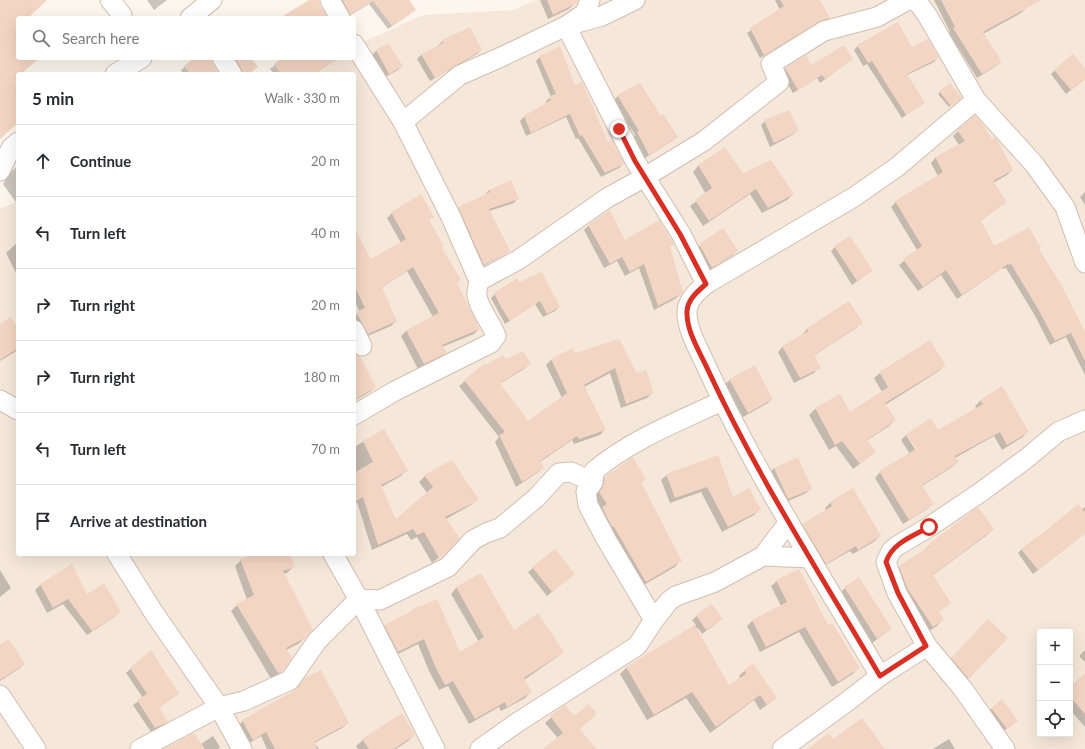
<!DOCTYPE html>
<meta charset="utf-8">
<style>
:root{--surface:#fff;--page:#f7f7f7;--text:#2b2b33;--muted:#7c7c81;--line:#e1e1e2}
body{margin:0;font-family:Lato,sans-serif;background:var(--page);color:var(--text)}
.controls{position:absolute;right:12px;bottom:12px;display:grid;overflow:hidden;border-radius:4px;box-shadow:0 4px 16px #0002}
.controls button{width:36px;height:36px;display:grid;place-items:center;padding:0;border:0;border-bottom:1px solid var(--line);background:var(--surface);color:var(--text);font:20px sans-serif}
.stop{position:absolute;width:12px;height:12px;margin:-9px;border:3px solid #d93025;border-radius:50%;background:#fff}
.stop.end{background:#d93025;border-color:#fff;box-shadow:0 1px 4px #0008}
.list{margin:0;padding:0;list-style:none}
h2{display:flex;justify-content:space-between;align-items:center;height:52px;margin:0;padding:0 16px;font-size:17px}
h2 small{font-size:13px;font-weight:400;color:var(--muted)}
.list li{display:grid;grid-template-columns:26px 1fr auto;gap:12px;align-items:center;box-sizing:border-box;height:72px;padding:0 16px;border-top:1px solid var(--line)}
.list b{display:block;font-size:15px;white-space:nowrap}
.list em{font-size:13px;font-style:normal;color:var(--muted)}
.icon{flex:none;width:22px;height:22px;fill:none;stroke:currentColor;stroke-width:2;stroke-linecap:round;stroke-linejoin:round}
.map{position:relative;flex:none;width:1085px;height:749px;overflow:hidden}
.search{position:absolute;background:var(--surface);box-shadow:0 4px 16px #0002;left:16px;top:16px;width:340px;height:44px;display:flex;align-items:center;gap:10px;box-sizing:border-box;padding:0 14px;border-radius:4px;color:var(--muted);font-size:15px}
.panel{position:absolute;background:var(--surface);box-shadow:0 4px 16px #0002;left:16px;top:72px;width:340px;height:484px;border-radius:4px}
.map>svg:first-child{display:block}
</style>
<div class="map">
<svg width="1085" height="749" viewBox="0 0 1085 749">
<rect width="100%" height="100%" fill="#fdf6ec"/>
<path fill="#f5e8da" fill-rule="evenodd" d="M536,0H1085V749H0V209L18,201V554H354V74H294L329,58H354V46L423,15L513,10ZM1040,632H1070V734H1040Z"/>
<g fill="#0003">
<polygon points="0,0 45,0 27,18 18,18 18,58 33,58 24,71 26,74 18,74 18,122 0,138"/>
<polygon points="147,0 167,0 154,10"/>
<polygon points="311,0 314,0 319,4 327,18 282,18"/>
<polygon points="335,0 407,0 410,14 388,29 369,4 346,18"/>
<polygon points="540,0 572,0 574,4 569,9 548,19"/>
<polygon points="775,0 818,0 829,18 825,22 813,25 760,58 747,33 780,10"/>
<polygon points="934,0 1022,0 1026,8 1021,13 983,34 1001,62 996,66 977,78 949,33 950,32"/>
<polygon points="470,28 481,50 477,54 430,81 417,59 421,55 438,46 442,41"/>
<polygon points="388,44 402,66 398,70 385,77 372,55 376,51"/>
<polygon points="858,46 912,48 938,57 934,62 907,75 924,102 902,118 867,64 863,66 854,50"/>
<polygon points="540,57 623,164 619,168 601,177 578,138 576,139 566,117 526,136 520,121 524,117 547,104 546,101 551,97 536,61"/>
<polygon points="805,57 811,67 852,59 820,83 817,78 793,93 781,73 786,69"/>
<polygon points="196,58 208,58 218,74 183,74 181,70"/>
<polygon points="228,58 250,58 256,67 249,74 238,74"/>
<polygon points="284,58 339,58 314,74 274,74 270,69"/>
<polygon points="1055,70 1085,70 1085,79 1066,94 1051,74"/>
<polygon points="940,92 961,97 949,107 938,94"/>
<polygon points="618,96 660,117 677,137 672,141 645,158 633,137 635,135 614,100"/>
<polygon points="765,121 798,130 794,134 770,147 761,125"/>
<polygon points="958,131 1012,170 1007,175 993,183 1006,202 980,221 993,247 1038,249 1085,334 1085,375 1066,337 1050,345 1034,314 1006,268 1003,269 1002,268 957,299 941,275 918,291 899,265 917,250 891,207 896,202 938,176 931,163 935,158 959,145 953,136"/>
<polygon points="725,148 742,174 793,194 787,200 762,213 750,194 703,226 690,206 706,194 693,172 698,166"/>
<polygon points="18,165 18,205 3,184 9,174"/>
<polygon points="489,190 518,198 514,203 489,211 509,250 505,254 480,268 455,212 459,208 485,195"/>
<polygon points="1085,192 1085,205 1080,197"/>
<polygon points="392,213 433,217 428,221 456,283 479,329 474,334 442,347 445,353 441,358 418,369 401,336 406,331 433,317 407,271 381,288 396,321 391,326 363,338 354,322 354,316 360,312 354,300 354,235 370,261 401,243 387,218"/>
<polygon points="589,225 625,242 669,248 681,294 675,299 654,310 639,268 625,276 617,261 604,268 584,230"/>
<polygon points="723,230 737,251 733,255 708,271 695,249"/>
<polygon points="18,242 18,277 6,253"/>
<polygon points="835,247 871,271 852,285 831,251"/>
<polygon points="519,283 559,307 555,311 543,317 535,304 505,324 491,298 495,294"/>
<polygon points="848,302 862,322 856,328 813,356 819,367 814,373 794,383 778,352 783,346 802,336 802,335 807,329"/>
<polygon points="0,325 18,331 18,350 0,361"/>
<polygon points="573,349 575,354 636,374 652,393 647,398 621,408 610,373 584,387 605,429 600,435 574,444 572,440 540,462 543,468 537,473 516,487 495,442 499,437 459,386 485,365 486,366 506,361 529,364 524,369 499,384 528,423 562,398 546,365 551,360"/>
<polygon points="354,357 375,387 371,391 354,401"/>
<polygon points="944,366 939,371 885,405 895,420 889,426 866,441 869,457 853,469 836,446 829,450 809,415 815,409 840,395 850,414 882,392 874,378 880,373"/>
<polygon points="730,380 772,399 768,403 743,417 725,384"/>
<polygon points="981,400 1028,431 1023,437 1002,450 994,436 955,458 958,462 952,467 922,486 933,504 927,509 903,524 875,478 880,472 910,454 901,440 906,435 918,454 938,431 977,409 975,406"/>
<polygon points="384,430 407,470 401,476 381,487 396,520 427,493 419,482 425,476 477,499 471,505 446,519 446,552 432,563 417,537 411,540 407,534 372,550 357,502 354,504 354,447"/>
<polygon points="717,456 733,498 760,509 754,515 722,532 701,492 670,503 661,480 667,475"/>
<polygon points="774,468 810,489 806,493 784,503 770,473"/>
<polygon points="605,478 645,479 640,483 680,561 675,567 640,587 594,499 598,493 599,484"/>
<polygon points="852,489 880,535 875,541 853,554 850,551 820,568 797,530 803,524 826,511 825,508 830,503"/>
<polygon points="1085,507 1085,533 1033,574 1018,553 1022,549"/>
<polygon points="993,529 987,535 932,576 950,603 938,612 943,619 937,626 926,633 893,573 900,567 923,551 930,545"/>
<polygon points="555,550 569,578 547,596 528,572"/>
<polygon points="258,554 289,554 293,567 287,573 283,574 305,638 298,644 286,650 282,671 275,677 271,679 231,611 237,605 247,600 235,566 241,560"/>
<polygon points="0,570 11,588 0,597"/>
<polygon points="480,574 513,631 563,652 557,657 524,680 531,692 525,698 501,711 499,707 469,724 448,686 439,690 429,671 418,644 392,657 379,631 385,626 407,615 412,611 459,654 479,642 451,594 456,588"/>
<polygon points="777,581 827,627 858,668 853,674 832,687 799,632 760,652 747,626 752,621 781,606 771,586"/>
<polygon points="40,585 86,595 120,612 114,617 87,635 63,604 47,613 35,590"/>
<polygon points="845,588 891,629 872,643 841,592"/>
<polygon points="697,616 722,619 702,634 698,628 696,628 729,687 740,679 739,676 745,670 776,698 760,710 754,700 710,733 686,698 647,720 620,674 626,668 696,625 692,620"/>
<polygon points="988,620 1007,638 962,684 945,665"/>
<polygon points="0,646 24,664 20,668 0,681"/>
<polygon points="1085,650 1085,662 1079,656"/>
<polygon points="151,651 178,694 158,708 167,722 163,726 151,732 133,705 143,698 126,673"/>
<polygon points="1085,675 1085,727 1070,710 1070,688"/>
<polygon points="305,679 348,723 342,728 314,743 319,749 267,749 261,736 248,744 238,726 243,721 296,690"/>
<polygon points="992,708 1012,725 1002,732 988,712"/>
<polygon points="559,710 579,729 594,749 545,749 558,738 545,723"/>
<polygon points="414,735 408,741 396,749 358,749 356,746 363,740"/>
<polygon points="213,736 220,747 218,749 166,749 201,744"/>
<polygon points="949,739 955,749 933,749"/>
</g>
<g fill="#f3d5c3">
<polygon points="0,0 47,0 28,18 18,18 18,58 40,58 20,74 18,74 15,78 18,82 18,123 0,139"/>
<polygon points="309,0 319,0 320,5 327,17 280,18"/>
<polygon points="343,0 409,0 416,10 392,26 373,1 350,15"/>
<polygon points="547,0 578,0 577,3 553,15"/>
<polygon points="780,0 820,0 830,18 818,22 764,55 750,28 784,6"/>
<polygon points="941,0 1042,0 983,32 1002,62 982,74 953,28 955,27"/>
<polygon points="898,22 912,47 928,39 939,58 907,74 925,103 906,115 872,61 868,63 857,45"/>
<polygon points="470,27 482,50 435,78 421,54 443,43 442,40"/>
<polygon points="388,43 403,66 389,74 376,50"/>
<polygon points="844,45 853,59 825,79 822,75 798,90 785,68 806,55 811,65"/>
<polygon points="560,46 575,85 582,82 608,142 612,140 624,164 605,173 582,135 580,136 570,114 531,133 524,116 551,100 549,96 556,94 539,56"/>
<polygon points="1073,54 1085,68 1085,79 1071,90 1054,70"/>
<polygon points="194,58 211,58 213,64 219,74 190,74 184,66"/>
<polygon points="235,58 251,58 258,67 248,74 243,74 241,68"/>
<polygon points="282,58 340,58 313,74 281,74 274,64"/>
<polygon points="640,83 661,116 663,114 678,137 649,155 637,132 639,131 617,95"/>
<polygon points="950,83 962,98 951,106 939,91"/>
<polygon points="789,110 799,131 774,143 764,120"/>
<polygon points="975,115 982,123 992,139 995,137 998,141 1013,170 993,181 1007,202 981,220 994,246 1029,227 1041,248 1039,249 1062,286 1085,332 1085,361 1071,333 1055,341 1038,309 1011,264 1008,265 1008,264 962,295 946,270 923,287 903,259 922,246 895,201 943,172 935,157 965,141 957,130"/>
<polygon points="725,147 743,173 771,160 794,194 768,208 756,189 709,221 695,200 712,188 698,165"/>
<polygon points="511,180 519,199 489,209 510,251 484,265 458,207 490,192 489,190"/>
<polygon points="421,194 434,217 429,220 444,246 442,248 461,280 457,283 480,329 442,345 447,353 424,364 406,330 439,313 413,267 382,287 397,321 368,334 356,312 365,308 354,285 354,227 371,259 406,239 391,212"/>
<polygon points="610,210 625,240 659,220 674,244 670,247 683,292 681,294 658,306 644,264 630,272 622,257 610,264 588,225"/>
<polygon points="723,228 738,251 712,268 699,244"/>
<polygon points="850,236 873,271 857,281 834,246"/>
<polygon points="542,272 560,307 547,314 540,301 510,321 501,307 494,293 517,278 519,282"/>
<polygon points="849,301 863,323 814,355 821,368 800,378 782,346 808,331 807,328"/>
<polygon points="11,317 18,329 18,348 0,360 0,324"/>
<polygon points="619,339 637,373 646,370 654,393 626,404 615,368 584,385 606,430 579,439 577,436 540,461 544,468 522,482 499,435 505,432 464,380 485,363 486,365 503,355 506,359 523,351 531,364 500,383 528,421 567,393 551,359 573,348 575,353"/>
<polygon points="930,340 946,366 885,403 896,420 867,440 876,452 860,464 842,441 835,445 815,408 840,394 850,412 888,387 879,372"/>
<polygon points="354,353 360,356 376,387 354,400"/>
<polygon points="755,365 773,399 748,413 729,379"/>
<polygon points="1002,386 1029,432 1007,445 1000,432 955,456 959,462 922,485 934,504 909,520 879,471 916,449 906,434 931,418 938,430 983,404 980,400"/>
<polygon points="384,429 408,471 381,485 396,519 433,487 424,475 452,460 479,500 445,517 460,538 447,552 439,558 424,532 417,535 413,529 378,545 363,497 354,502 354,473 373,462 363,441"/>
<polygon points="718,455 733,497 749,488 761,510 728,527 707,487 675,498 666,474"/>
<polygon points="633,457 646,479 641,482 682,561 646,582 614,527 612,527 602,507 607,504 599,492 603,486 605,477"/>
<polygon points="798,457 812,489 788,499 774,468"/>
<polygon points="853,488 881,536 858,550 856,546 826,564 802,524 832,506 830,502"/>
<polygon points="1078,504 1085,512 1085,533 1038,570 1021,549 1049,528"/>
<polygon points="978,507 994,529 933,575 951,603 939,611 944,620 933,627 907,588 899,566 930,546 929,544"/>
<polygon points="555,549 575,574 552,592 532,567"/>
<polygon points="255,554 290,554 295,567 283,571 313,630 305,638 286,648 292,658 283,671 278,673 236,604 254,595 240,559"/>
<polygon points="72,564 87,594 104,583 121,612 92,631 68,599 53,608 40,584"/>
<polygon points="799,569 828,625 832,623 860,668 838,682 805,627 766,647 752,620 787,602 776,580"/>
<polygon points="481,573 514,630 538,613 564,652 524,678 532,692 507,707 505,702 475,719 453,681 445,685 435,666 424,639 398,652 384,625 412,611 411,610 437,599 460,652 484,637 456,587"/>
<polygon points="859,577 892,629 877,639 844,587"/>
<polygon points="712,604 723,619 706,630 696,615"/>
<polygon points="988,619 1008,638 969,679 951,658"/>
<polygon points="695,625 729,685 746,674 744,670 753,663 777,698 767,705 760,695 716,727 692,692 654,715 626,667"/>
<polygon points="9,639 25,664 0,680 0,645"/>
<polygon points="151,650 179,694 159,707 168,722 155,728 137,700 147,694 130,668"/>
<polygon points="321,670 349,723 314,742 317,749 275,749 266,732 253,740 242,720 290,693 299,687 304,678"/>
<polygon points="1085,673 1085,714 1070,697 1070,687"/>
<polygon points="1002,699 1018,721 1007,729 991,708"/>
<polygon points="589,704 597,714 580,729 596,749 543,749 563,733 550,716 565,705 574,716"/>
<polygon points="402,713 415,735 394,749 369,749 362,739"/>
<polygon points="862,718 885,749 808,749 828,733 833,739"/>
<polygon points="194,733 205,749 163,749"/>
</g>
<g fill="none" stroke-linecap="round" stroke-linejoin="round">
<g stroke="#d1beb0" stroke-width="21">
<g id="minor">
<polyline points="110,0 122,15"/>
<polyline points="330,0 340,18"/>
<polyline points="590,0 585,13 566,26 635,161 681,234 706,284"/>
<polyline points="914,0 919,4 927,15 976,100 1034,164 1065,207 1085,263"/>
<polyline points="190,18 212,0"/>
<polyline points="354,44 403,122 451,217 479,281"/>
<polyline points="222,58 232,74"/>
<polyline points="115,74 142,58"/>
<polyline points="403,122 460,75 499,58 566,26 602,16 635,0"/>
<polyline points="0,171 11,148 18,142"/>
<polyline points="354,330 362,346"/>
<polyline points="0,400 18,410"/>
<path d="M354,415L395,391L491,343L496,336C491,322 480,311 477,296C476,292 478,286 479,281L518,260L607,198L645,177L704,141L779,82L771,64L824,31L877,17L908,0"/>
<polyline points="117,554 154,613 219,707 242,749"/>
<polyline points="333,554 362,605 435,749"/>
<polyline points="763,556 810,558"/>
<path d="M654,620L606,539L588,505L586,492L593,482L594,471C629,441 681,420 722,401"/>
<path d="M880,676C821,575 757,476 708,370C701,353 686,330 687,311C688,299 698,291 706,284L854,197L897,167L976,100"/>
<polyline points="0,695 36,749"/>
<polyline points="140,749 219,707 244,701 290,680 317,641 359,599 380,600 448,567 473,540 486,533 500,528 536,498 559,473 571,472 593,482"/>
<polyline points="480,749 518,722 637,646 654,620 669,601 676,596 715,582 763,556 788,523"/>
<polyline points="782,749 848,701 880,676 927,646"/>
<polyline points="1005,749 963,689 927,646 897,593 886,562 891,551 897,546 929,527 981,492 1027,458 1058,432 1085,420"/>
</g>
</g>
<use href="#minor" stroke="#fff" stroke-width="19"/>
</g>
<g fill="none" stroke-linecap="round" stroke-linejoin="round">
<path stroke="#d93025" stroke-width="5" d="M619,129L635,161L680,234L706,284C698,291 688,299 687,311C686,331 700,352 708,370C757,476 821,575 880,676L926,646L898,593L886,562C892,543 913,536 929,527"/>
</g>
</svg>
<div class="controls">
<button>+</button>
<button>−</button>
<button><svg class="icon" aria-label="locate" viewBox="0 0 24 24"><circle cx="12" cy="12" r="6"/><path d="M12 2v4M12 18v4M2 12h4M18 12h4"/></svg></button>
</div>
<div class="stop" style="left:929px;top:527px"></div>
<div class="stop end" style="left:619px;top:129px"></div>
<div class="search"><svg class="icon" aria-label="search" viewBox="0 0 24 24"><circle cx="10" cy="10" r="6"/><path d="M15 15l6 6"/></svg>Search here</div>
<section class="panel">
<h2>5 min<small>Walk · 330 m</small></h2>
<ul class="list">
<li><svg class="icon" aria-label="ahead" viewBox="0 0 24 24"><path d="M12 20V5M6 11l6-6 6 6"/></svg><div><b>Continue</b></div><em>20 m</em></li>
<li><svg class="icon" aria-label="left" viewBox="0 0 24 24"><path d="M17 20v-9H6M10 6l-5 5 5 5"/></svg><div><b>Turn left</b></div><em>40 m</em></li>
<li><svg class="icon" aria-label="right" viewBox="0 0 24 24"><path d="M7 20v-9h11M14 6l5 5-5 5"/></svg><div><b>Turn right</b></div><em>20 m</em></li>
<li><svg class="icon" aria-label="right" viewBox="0 0 24 24"><path d="M7 20v-9h11M14 6l5 5-5 5"/></svg><div><b>Turn right</b></div><em>180 m</em></li>
<li><svg class="icon" aria-label="left" viewBox="0 0 24 24"><path d="M17 20v-9H6M10 6l-5 5 5 5"/></svg><div><b>Turn left</b></div><em>70 m</em></li>
<li><svg class="icon" aria-label="arrive" viewBox="0 0 24 24"><path d="M6 21V4h12l-3 4 3 4H6"/></svg><div><b>Arrive at destination</b></div></li>
</ul>
</section>
</div>
